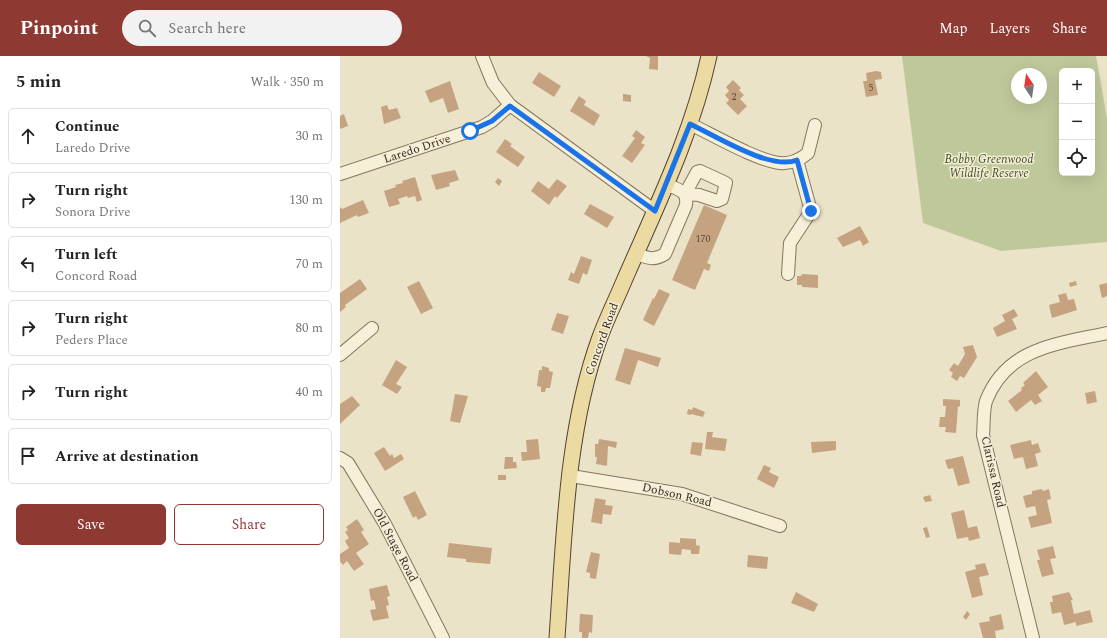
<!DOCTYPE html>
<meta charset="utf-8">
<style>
:root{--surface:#fff;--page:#f2f2f2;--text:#222;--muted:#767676;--line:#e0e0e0;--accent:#8f3933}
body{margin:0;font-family:Spectral,serif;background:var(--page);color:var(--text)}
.controls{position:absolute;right:12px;top:12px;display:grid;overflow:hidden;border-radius:6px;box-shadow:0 4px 16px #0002}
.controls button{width:36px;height:36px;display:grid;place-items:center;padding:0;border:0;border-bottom:1px solid var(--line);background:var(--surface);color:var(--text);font:20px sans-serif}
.compass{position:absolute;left:671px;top:12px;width:36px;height:36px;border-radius:50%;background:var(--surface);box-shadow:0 4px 16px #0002;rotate:347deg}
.stop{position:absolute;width:12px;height:12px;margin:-9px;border:3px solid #1a73e8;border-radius:50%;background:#fff}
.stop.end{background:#1a73e8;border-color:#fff;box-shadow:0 1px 4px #0008}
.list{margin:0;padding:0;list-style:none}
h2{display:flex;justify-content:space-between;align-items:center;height:52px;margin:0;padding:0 16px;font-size:17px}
h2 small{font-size:13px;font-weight:400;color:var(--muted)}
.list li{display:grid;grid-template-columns:26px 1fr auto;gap:12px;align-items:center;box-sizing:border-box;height:56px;margin:0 8px 8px;padding:0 8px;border:1px solid var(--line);border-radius:6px}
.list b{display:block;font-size:15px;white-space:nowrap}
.list p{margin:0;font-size:13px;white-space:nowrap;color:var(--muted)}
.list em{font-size:13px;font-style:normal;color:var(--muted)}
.actions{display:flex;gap:8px;padding:12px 16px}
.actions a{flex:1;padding:9px 0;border:1px solid var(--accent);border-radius:6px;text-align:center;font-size:14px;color:var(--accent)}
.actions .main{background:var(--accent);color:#fff}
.icon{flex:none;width:22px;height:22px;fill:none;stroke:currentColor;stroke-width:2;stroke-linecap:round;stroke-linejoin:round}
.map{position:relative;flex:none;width:767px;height:582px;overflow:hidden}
header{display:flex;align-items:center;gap:24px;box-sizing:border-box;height:56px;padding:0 20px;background:var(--accent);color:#fff}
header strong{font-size:19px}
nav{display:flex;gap:22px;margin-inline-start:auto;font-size:14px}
.search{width:280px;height:36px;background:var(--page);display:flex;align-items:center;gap:10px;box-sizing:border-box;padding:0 14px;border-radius:22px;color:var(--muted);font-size:15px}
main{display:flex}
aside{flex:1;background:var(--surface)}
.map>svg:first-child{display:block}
</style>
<header>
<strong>Pinpoint</strong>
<div class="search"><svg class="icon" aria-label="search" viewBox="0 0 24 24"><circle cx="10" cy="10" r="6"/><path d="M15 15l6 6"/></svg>Search here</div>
<nav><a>Map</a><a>Layers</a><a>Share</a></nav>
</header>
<main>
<aside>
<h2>5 min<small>Walk · 350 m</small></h2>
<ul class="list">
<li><svg class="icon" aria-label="ahead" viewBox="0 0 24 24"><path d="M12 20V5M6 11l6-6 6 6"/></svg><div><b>Continue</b><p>Laredo Drive</p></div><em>30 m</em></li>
<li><svg class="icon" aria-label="right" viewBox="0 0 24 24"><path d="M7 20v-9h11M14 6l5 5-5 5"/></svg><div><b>Turn right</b><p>Sonora Drive</p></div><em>130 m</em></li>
<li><svg class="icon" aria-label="left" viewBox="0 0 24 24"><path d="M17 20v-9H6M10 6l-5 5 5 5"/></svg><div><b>Turn left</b><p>Concord Road</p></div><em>70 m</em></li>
<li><svg class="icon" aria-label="right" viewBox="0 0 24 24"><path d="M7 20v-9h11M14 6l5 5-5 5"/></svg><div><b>Turn right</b><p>Peders Place</p></div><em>80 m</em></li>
<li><svg class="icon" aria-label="right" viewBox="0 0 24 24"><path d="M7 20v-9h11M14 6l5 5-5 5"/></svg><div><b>Turn right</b></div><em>40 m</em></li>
<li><svg class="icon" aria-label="arrive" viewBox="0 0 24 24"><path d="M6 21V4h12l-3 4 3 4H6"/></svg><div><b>Arrive at destination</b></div></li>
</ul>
<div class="actions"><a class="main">Save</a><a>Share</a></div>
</aside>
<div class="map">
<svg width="767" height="582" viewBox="0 0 767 582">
<rect width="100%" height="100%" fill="#ebe3c7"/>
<path fill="#bfc89b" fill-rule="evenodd" d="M562,0H756L767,62V186L661,195L583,167ZM722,15H752V117H722ZM677,18H701V42H677Z"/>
<g fill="#c6a380">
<polygon points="306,0 318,0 318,14 309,13 310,2"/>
<polygon points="536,15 541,16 542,23 535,24 538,39 526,41 523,25 527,25 526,17"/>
<polygon points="199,16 221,30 214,41 192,27"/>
<polygon points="393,24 401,32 399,34 404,39 400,43 407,50 398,59 386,47 389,44 385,39 389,35 386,31"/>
<polygon points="110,25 119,53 108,57 103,42 90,47 85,35"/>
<polygon points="283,38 291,39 291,46 283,45"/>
<polygon points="239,40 246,45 244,49 260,59 254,70 230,55"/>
<polygon points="47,49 49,54 57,52 61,62 44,68 41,51"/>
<polygon points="4,58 8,70 0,73 0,60"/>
<polygon points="296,74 305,81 301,87 305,89 292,107 282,100 295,82 292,80"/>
<polygon points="165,83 172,88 170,90 185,101 178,111 156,96"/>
<polygon points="115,114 119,124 109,127 110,130 96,134 91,119"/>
<polygon points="75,121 82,144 77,146 75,140 68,142 67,140 58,143 60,148 49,151 44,135 56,131 55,129 63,127 62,125"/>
<polygon points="158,122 162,125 159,130 155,126"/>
<polygon points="217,123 227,130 217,142 215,140 209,149 191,135 198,125 209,133"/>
<polygon points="23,144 29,157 18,161 17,159 0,167 0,151 2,153"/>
<polygon points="250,148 274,161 267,172 244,158"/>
<polygon points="364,149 387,159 367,207 371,209 369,215 364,213 355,234 332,224"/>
<polygon points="520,170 529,186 523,190 520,184 503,191 497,182"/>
<polygon points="241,200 252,204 247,219 243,217 239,228 228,224 231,216 234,218"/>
<polygon points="462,218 478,219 478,232 462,231 462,229 457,229 457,220 461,220"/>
<polygon points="20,223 27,233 5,249 6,251 0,256 0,237"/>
<polygon points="79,225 93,252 81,258 67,231"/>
<polygon points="736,225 737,229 730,231 729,227"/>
<polygon points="767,227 767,240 762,242 759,229"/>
<polygon points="319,233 330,238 314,270 303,264 313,242 314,243"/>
<polygon points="726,237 728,244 734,243 737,254 712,262 709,249 720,246 718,239"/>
<polygon points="674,253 678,260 672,263 677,273 657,281 653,272 665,265 662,259"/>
<polygon points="217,257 229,260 223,278 211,274"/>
<polygon points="633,289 637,301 624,322 620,320 617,325 611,321 613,317 609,314 614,307 618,310 625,298 623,291"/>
<polygon points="285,292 321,302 318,311 298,304 290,329 275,324"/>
<polygon points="56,304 67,311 56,328 62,331 57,338 42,329"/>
<polygon points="202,310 209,312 209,315 213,316 210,332 206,332 205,336 201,336 201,331 197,330 199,314 202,314"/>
<polygon points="696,315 708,331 698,339 702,345 695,349 691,344 676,356 668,345 682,334 681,332 685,329 683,327"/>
<polygon points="755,335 757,346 747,348 745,337"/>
<polygon points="115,338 128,340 120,367 110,365"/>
<polygon points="12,340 20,349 0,368 0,348"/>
<polygon points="603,343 620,344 620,351 618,350 616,377 605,376 606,371 599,371 600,361 605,361 606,350 603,350"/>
<polygon points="353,351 365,356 363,361 351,358 350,359 347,358 348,353 352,354"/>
<polygon points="367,376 373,376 372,381 387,383 385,395 365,393"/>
<polygon points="198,383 200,403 182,405 181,396 187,396 186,384"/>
<polygon points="259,383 277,386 276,392 268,390 267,410 256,408 257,401 255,401 255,388 258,388"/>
<polygon points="691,384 692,389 698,387 701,396 695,398 698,410 686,413 683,401 674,403 670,389"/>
<polygon points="496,385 496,394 472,397 471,386"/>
<polygon points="352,386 363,387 361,400 350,398"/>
<polygon points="44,391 50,400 52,398 54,402 61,398 64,403 45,415 34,397"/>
<polygon points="623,400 630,427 618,430 613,412 608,413 605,404"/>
<polygon points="165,401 173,401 173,406 176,406 177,412 164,413"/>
<polygon points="424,409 431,412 429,416 439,421 434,432 417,423"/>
<rect x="158" y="419" width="8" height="5"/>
<polygon points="702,433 703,435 709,433 711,443 707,444 712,467 691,472 688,461 697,459 695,450 686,452 683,440 692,438 692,435"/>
<polygon points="75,435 87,459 78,464 76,460 73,462 63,441"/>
<polygon points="590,439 592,445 585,446 583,441"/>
<polygon points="255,442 266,444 265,449 273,450 271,459 263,458 262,468 251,466"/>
<polygon points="624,454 628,472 637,470 640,482 629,485 628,481 617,483 611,457"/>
<polygon points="17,463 24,474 21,476 29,488 16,497 24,508 14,515 7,505 3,509 0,505 0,498 9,492 5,485 9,482 5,476 8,474 6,471"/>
<polygon points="587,471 590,481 586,482 583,472"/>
<polygon points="340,482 356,483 356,489 360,490 359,498 351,498 351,494 342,493 341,499 329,498 329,486 340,487"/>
<polygon points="109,487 152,492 150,508 126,506 126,503 107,501"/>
<polygon points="713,490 716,502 710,503 714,518 702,521 697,504 700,504 697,494"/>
<polygon points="251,496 260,498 256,523 250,522 250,517 246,516"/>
<polygon points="408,499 428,501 427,513 407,511"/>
<polygon points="645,507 649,519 639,521 643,539 632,542 625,516 636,513 635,509"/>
<polygon points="47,529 50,540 47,541 49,549 46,550 49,562 33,565 30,554 36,553 34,544 31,545 29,533"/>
<polygon points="456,536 478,548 474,556 451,547"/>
<polygon points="729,536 733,544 731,544 734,558 750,554 753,566 736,570 736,566 724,569 721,556 712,558 710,546 713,546 712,540"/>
<polygon points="627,555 630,558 626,564 623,561"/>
<polygon points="240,558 253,559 252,577 249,576 248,582 242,582 242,576 239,576"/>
<polygon points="661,558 664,573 655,575 656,582 643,582 639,567 650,565 649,561"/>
</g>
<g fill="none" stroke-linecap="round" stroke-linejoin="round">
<g stroke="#85765e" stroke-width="14">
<g id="minor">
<polyline points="142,0 153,27 170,49 315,155"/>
<path d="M350,68C373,79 418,105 440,107C451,108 460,104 468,97L475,69"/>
<polygon points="360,115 386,127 382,143 377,145 359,139 345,138 357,116"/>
<polyline points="0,118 142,71 152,65 170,49"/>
<path d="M296,198C308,202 314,205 325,198L346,149C348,134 338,134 326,128"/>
<polyline points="448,218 450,187 471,155 457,104"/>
<polyline points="0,299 32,272"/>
<polyline points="0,402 8,407 45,468 103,582"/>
<polyline points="231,420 342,438 440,470"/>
<path d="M693,582L643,379C644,369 643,355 646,345C667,291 718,288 767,277"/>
</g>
</g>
<g stroke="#534431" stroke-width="17">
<path id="major" d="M217,582C224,484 226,374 260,281C267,262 276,244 284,225C316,151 352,79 369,0"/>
</g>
<use href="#minor" stroke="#f6f0d9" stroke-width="12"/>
<use href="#major" stroke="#ebdaa2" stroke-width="15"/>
</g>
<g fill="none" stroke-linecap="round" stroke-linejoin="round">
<path stroke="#1a73e8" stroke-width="5" d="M130,75L152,65L170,50L315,155L350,68C376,80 431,115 457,104L471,155"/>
</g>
<g text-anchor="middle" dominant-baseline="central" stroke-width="3" stroke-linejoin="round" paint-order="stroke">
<g font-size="10" fill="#5a4a38">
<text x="531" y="32">5</text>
<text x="394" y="41">2</text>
<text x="363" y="183">170</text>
</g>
<g font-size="12" fill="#362d20" stroke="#f3edd6">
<text transform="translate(77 93) rotate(-18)">Laredo Drive</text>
<text transform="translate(262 283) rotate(-70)">Concord Road</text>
<text transform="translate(653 416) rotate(77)">Clarissa Road</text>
<text transform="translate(337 439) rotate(13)">Dobson Road</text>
<text transform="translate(55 489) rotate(62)">Old Stage Road</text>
</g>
<g font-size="12" font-style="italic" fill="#445128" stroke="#f3edd6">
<text x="649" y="103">Bobby Greenwood<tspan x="649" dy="14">Wildlife Reserve</tspan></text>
</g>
</g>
</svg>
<div class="controls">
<button>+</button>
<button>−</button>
<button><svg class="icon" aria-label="locate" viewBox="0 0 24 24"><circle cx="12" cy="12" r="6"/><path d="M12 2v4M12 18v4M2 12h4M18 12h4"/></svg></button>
</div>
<svg class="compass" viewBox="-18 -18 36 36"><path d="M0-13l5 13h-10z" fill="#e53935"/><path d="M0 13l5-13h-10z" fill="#767676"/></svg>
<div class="stop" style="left:130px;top:75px"></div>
<div class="stop end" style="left:471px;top:155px"></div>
</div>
</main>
